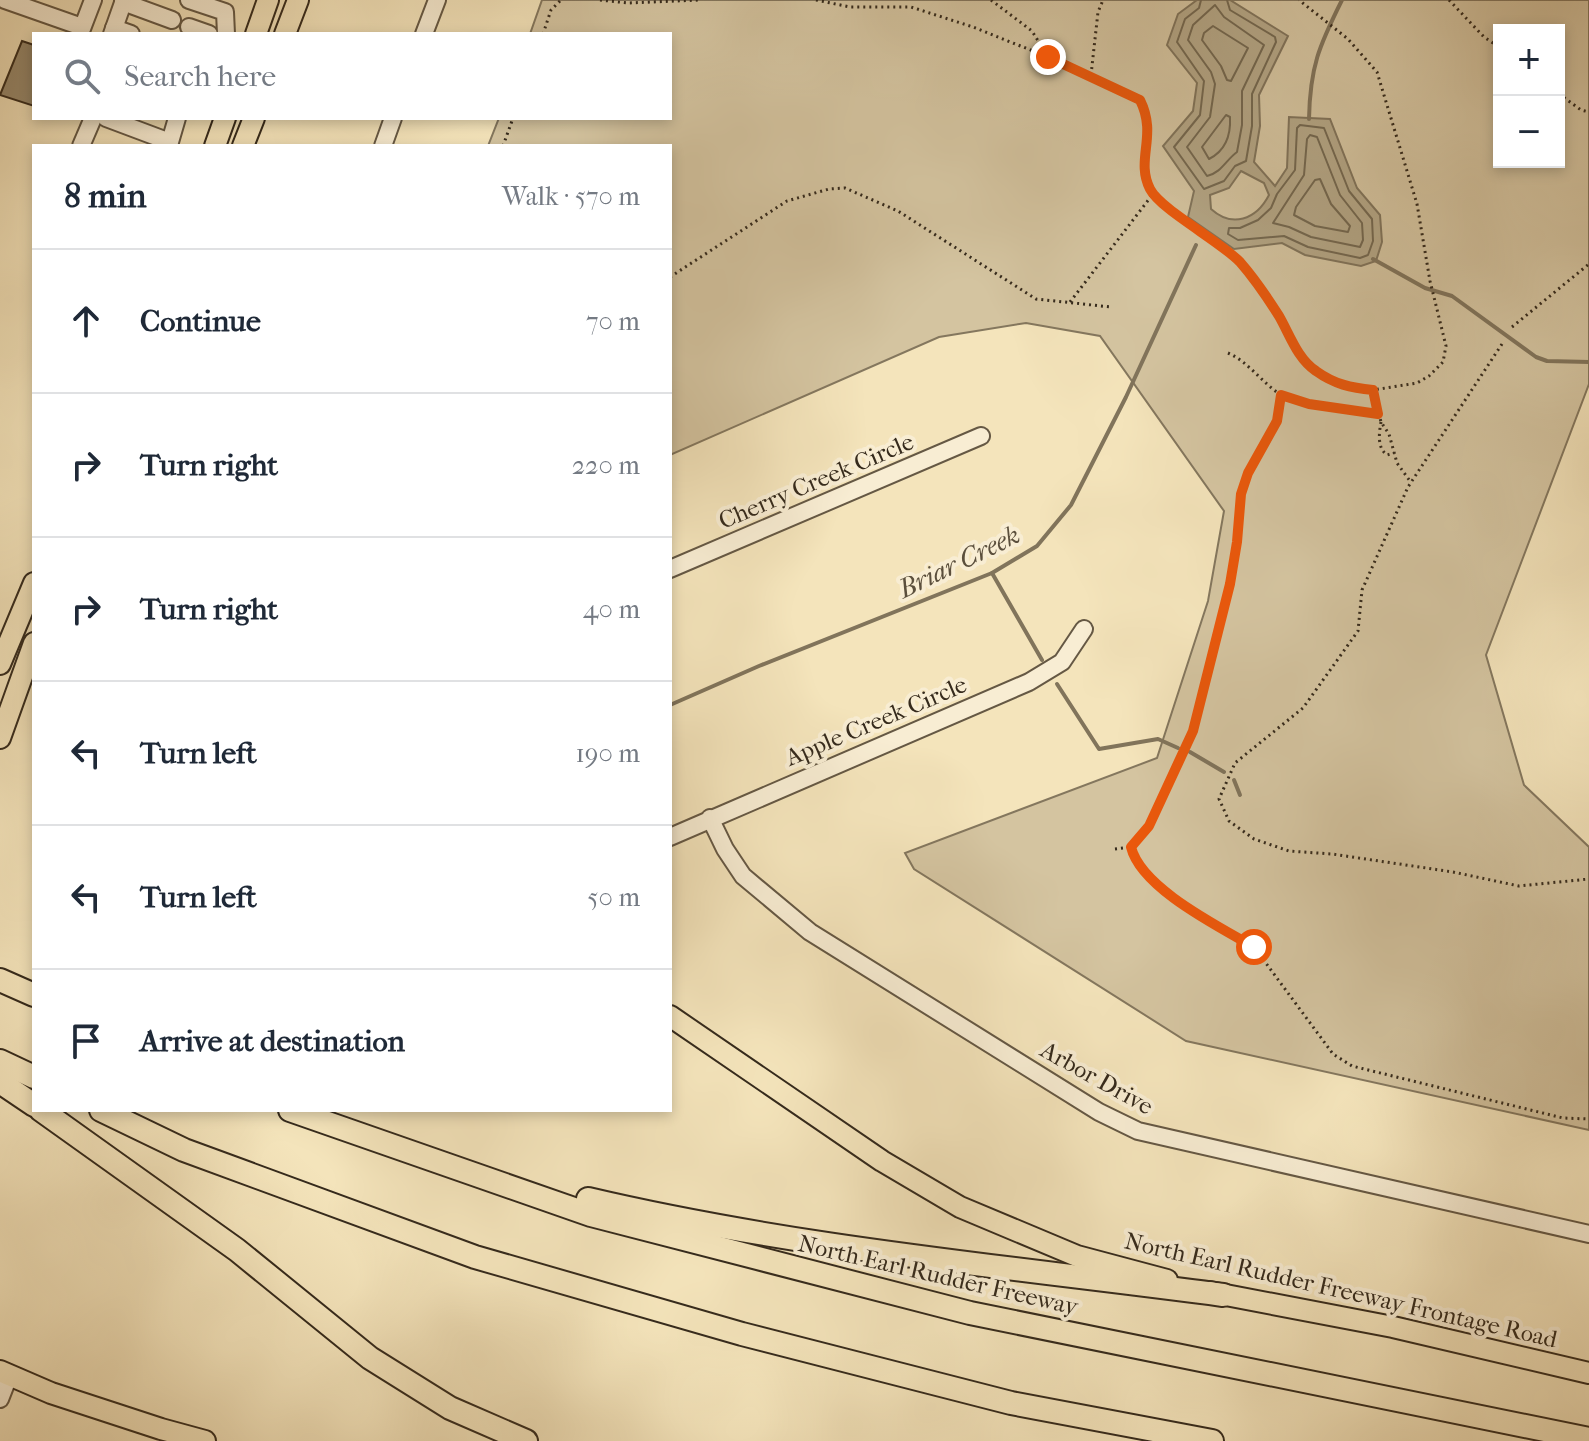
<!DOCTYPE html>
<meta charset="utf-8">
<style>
:root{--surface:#fff;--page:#f6f6f7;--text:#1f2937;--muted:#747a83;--line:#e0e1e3}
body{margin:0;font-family:"IM FELL French Canon",serif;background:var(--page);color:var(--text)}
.controls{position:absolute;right:24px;top:24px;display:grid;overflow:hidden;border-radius:0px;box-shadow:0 4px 12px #0003}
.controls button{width:72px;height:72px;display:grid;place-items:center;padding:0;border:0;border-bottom:2px solid var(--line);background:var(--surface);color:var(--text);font:40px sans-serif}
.stop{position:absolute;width:24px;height:24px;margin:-18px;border:6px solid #ea580c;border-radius:50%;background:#fff}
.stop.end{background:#ea580c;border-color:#fff;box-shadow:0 2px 8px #0008}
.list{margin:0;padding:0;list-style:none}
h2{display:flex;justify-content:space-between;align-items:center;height:104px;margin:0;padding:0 32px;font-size:34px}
h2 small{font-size:26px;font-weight:400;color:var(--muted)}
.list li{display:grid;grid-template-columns:52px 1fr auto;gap:24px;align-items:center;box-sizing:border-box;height:144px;padding:0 32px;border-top:2px solid var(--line)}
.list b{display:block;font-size:30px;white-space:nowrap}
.list em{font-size:26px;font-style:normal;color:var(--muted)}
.icon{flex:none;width:44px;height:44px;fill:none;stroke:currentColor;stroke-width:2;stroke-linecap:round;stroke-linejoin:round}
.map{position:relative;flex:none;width:1589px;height:1441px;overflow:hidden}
.search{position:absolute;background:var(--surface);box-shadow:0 4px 12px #0003;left:32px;top:32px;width:640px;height:88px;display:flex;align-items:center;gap:20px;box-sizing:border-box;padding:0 28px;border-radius:0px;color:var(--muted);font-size:30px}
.panel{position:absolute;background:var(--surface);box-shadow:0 4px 12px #0003;left:32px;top:144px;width:640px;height:968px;border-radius:0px}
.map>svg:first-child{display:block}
</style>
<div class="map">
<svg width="1589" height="1441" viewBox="0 0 1589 1441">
<rect width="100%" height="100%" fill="#f4e4bb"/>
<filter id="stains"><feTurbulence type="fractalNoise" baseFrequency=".0025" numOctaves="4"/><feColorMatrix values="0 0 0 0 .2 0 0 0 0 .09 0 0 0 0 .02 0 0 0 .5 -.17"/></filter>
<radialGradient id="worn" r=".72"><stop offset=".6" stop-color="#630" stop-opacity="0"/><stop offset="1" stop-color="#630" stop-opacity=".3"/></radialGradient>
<path fill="#d4c4a0" stroke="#84775e" stroke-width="2" fill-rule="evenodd" d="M542,0H1589V384L1486,655L1524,785L1589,847V1130L1186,1041L914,869L905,853L1157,758L1208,601L1224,511L1100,336L1026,323L939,337L670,455V146H488L499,118H670V34H530ZM1499,30H1559V162H1499Z"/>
<path fill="#b3a585" stroke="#81745b" stroke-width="2" fill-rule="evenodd" d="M1197,0H1230L1288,36L1259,95L1260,126L1254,162L1275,186L1287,168L1289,117L1330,119L1357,188L1380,215L1382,242L1376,261L1361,266L1305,255L1282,243L1234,249L1188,217L1194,191L1163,146L1193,111L1197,83L1167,45L1178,14ZM1241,171L1264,183L1269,195C1256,220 1232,228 1211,209L1210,195L1229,188Z"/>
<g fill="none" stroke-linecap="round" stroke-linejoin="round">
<g stroke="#746850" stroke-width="2">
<polyline points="1201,0 1199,8 1185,19 1177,42 1204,81 1200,115 1174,147 1204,189 1224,181 1235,166 1246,161 1252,126 1252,94 1276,42 1275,37 1230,10 1227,0"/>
<path d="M1215,5L1224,17L1264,45L1242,91V125L1237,152C1226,160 1221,173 1207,176L1187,147L1210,117L1215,84L1211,72L1188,40L1193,25Z"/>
<polygon points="1213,26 1248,48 1231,81 1227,80 1221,66 1202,40 1204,33"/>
<path d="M1226,115L1230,117C1231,136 1225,151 1209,159L1202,147Z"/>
<polygon points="1300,125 1324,128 1349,191 1372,219 1373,241 1368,255 1360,258 1308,247 1284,236 1238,240 1228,234 1229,228 1240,228 1258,220 1271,208 1277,194 1295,170 1297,128"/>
<polygon points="1310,135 1317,137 1340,195 1362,223 1363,240 1360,247 1311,237 1289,227 1273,223 1304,175 1307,139"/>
<polygon points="1320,179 1331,204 1350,226 1348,232 1315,226 1294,215 1296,207 1315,180"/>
</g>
<g stroke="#81745b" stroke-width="4">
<path d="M1309,119C1310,67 1319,46 1342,0"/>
<polyline points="1373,259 1425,288 1452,296 1536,357 1547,361 1589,362"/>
<polyline points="992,573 1042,660"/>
<polyline points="1057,684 1099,749 1158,739 1178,748"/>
<polyline points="670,705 759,666 992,573 1037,546 1071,505 1126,397 1196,245"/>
<polyline points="1190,752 1224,772"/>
<polyline points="1234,780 1240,795"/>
</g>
</g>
<polygon fill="#988b6f" stroke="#352a1c" stroke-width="2" points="22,41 34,45 34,106 0,95"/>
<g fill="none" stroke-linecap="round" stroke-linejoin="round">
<g stroke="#655844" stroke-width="20">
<g id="minor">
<polyline points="5,0 82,27"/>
<polyline points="189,0 225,12 226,34"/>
<polyline points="123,2 172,20"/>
<polyline points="189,27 209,34"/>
<polyline points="114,28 131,34"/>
<polyline points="80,34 93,0"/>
<polyline points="112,34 124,0"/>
<polyline points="424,34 437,0"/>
<polyline points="106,118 170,142 177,118"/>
<polyline points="81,146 93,118"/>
<polyline points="383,146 393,118"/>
<polyline points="670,569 981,436"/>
<polyline points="710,818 725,849 743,876 810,932 1099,1112 1138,1131 1589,1234"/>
<polyline points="670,837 1029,682 1062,662 1084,629"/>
<polyline points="0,1399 9,1376"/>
</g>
</g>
<g stroke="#352a1c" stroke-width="24">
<g id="major">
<polyline points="256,34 268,0"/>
<polyline points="285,34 298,0"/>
<polyline points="215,146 225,118"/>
<polyline points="243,146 254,118"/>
<polyline points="0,664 34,583"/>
<polyline points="0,738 34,643"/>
<polyline points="670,1016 882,1161 960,1207 1077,1256 1167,1280"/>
<polyline points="1210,1292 1393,1327 1589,1373"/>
<polyline points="0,1371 51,1393 161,1429 205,1441"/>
</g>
</g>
<g stroke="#352a1c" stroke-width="26">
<g id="highway">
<polyline points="0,980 34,995"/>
<polyline points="0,1061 34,1077"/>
<polyline points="0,1082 34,1105"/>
<polyline points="41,1110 237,1250 370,1358 450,1408 526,1441"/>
<polyline points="101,1110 184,1150 475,1257 742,1334 1011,1403 1212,1441"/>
<polyline points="290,1110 591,1215 970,1313 1589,1439"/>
<path d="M588,1199C796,1248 1011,1267 1223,1295"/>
</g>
</g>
<g stroke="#352a1c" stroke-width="3" stroke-dasharray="2 4" stroke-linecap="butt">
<polyline points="600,0 628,3 699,0"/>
<path d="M816,0L850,7H911L973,27L1048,57L1140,100C1157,133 1140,146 1145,176C1146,182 1150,189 1153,194L1238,260L1278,316L1301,358L1315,371L1345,387L1373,390L1417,383L1429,376L1443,362L1446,346L1430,281L1417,204L1377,72L1348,39L1299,0"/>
<polyline points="991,0 1032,31 1048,57"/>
<polyline points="1449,0 1484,37 1499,47"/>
<polyline points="543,34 551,10 561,0"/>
<polyline points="1091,75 1098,12 1103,0"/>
<polyline points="1559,94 1581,110 1589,112"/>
<polyline points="503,146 513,118"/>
<polyline points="670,277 787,201 829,189 845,188 898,211 1036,299 1111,307"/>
<polyline points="1070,302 1153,194"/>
<polyline points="1512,327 1589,264"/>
<polyline points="1502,344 1408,487 1362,590 1358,631 1303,708 1235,763 1219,799 1229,821 1254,839 1289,851 1332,854 1453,872 1519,886 1589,879"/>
<path d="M1228,353C1247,361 1261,381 1278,393C1301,408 1350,410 1378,414"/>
<polyline points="1373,390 1381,422 1389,434 1397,463 1410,481"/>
<polyline points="1281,395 1277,421 1248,473 1241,494 1237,542 1230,584 1193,731 1149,826 1131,847 1134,858 1167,894 1254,947 1333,1054 1352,1066 1563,1118 1589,1119"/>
<path d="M1381,422C1379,433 1377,448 1387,455L1394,453"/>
<polyline points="1115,849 1131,847"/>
</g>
<use href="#minor" stroke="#f8edd3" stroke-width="16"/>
<use href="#major" stroke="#f4e4bb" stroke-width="20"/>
<use href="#highway" stroke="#f4e4bb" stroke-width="22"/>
</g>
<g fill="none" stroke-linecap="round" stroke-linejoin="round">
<path stroke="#ea580c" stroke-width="10" d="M1048,57L1140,100C1158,136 1135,159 1150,189C1161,210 1220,241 1240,262C1254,278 1267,297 1279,316C1290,335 1297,358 1316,371C1334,384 1351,388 1373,390L1378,414L1309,404L1281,395L1277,421L1248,473L1241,494L1237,542L1230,584L1193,731L1149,826L1131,847C1141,888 1218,926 1254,947"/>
</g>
<g text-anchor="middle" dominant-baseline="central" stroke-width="8" stroke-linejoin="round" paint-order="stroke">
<g font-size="24" fill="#352a1c" stroke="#f8edd3">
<text transform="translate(816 481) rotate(-23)">Cherry Creek Circle</text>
<text transform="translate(876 721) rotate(-23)">Apple Creek Circle</text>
<text transform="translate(1097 1078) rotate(29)">Arbor Drive</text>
<text transform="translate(938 1275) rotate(13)">North Earl Rudder Freeway</text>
<text transform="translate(1341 1290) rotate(13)">North Earl Rudder Freeway Frontage Road</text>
</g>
<g font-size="26" font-style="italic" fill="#5b4f3c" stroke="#f8edd3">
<text transform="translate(959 562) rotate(-26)">Briar Creek</text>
</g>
</g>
<rect width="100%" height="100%" filter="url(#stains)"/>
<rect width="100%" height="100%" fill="url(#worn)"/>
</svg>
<div class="controls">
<button>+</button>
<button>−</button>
</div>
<div class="stop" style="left:1254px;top:947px"></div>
<div class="stop end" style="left:1048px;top:57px"></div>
<div class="search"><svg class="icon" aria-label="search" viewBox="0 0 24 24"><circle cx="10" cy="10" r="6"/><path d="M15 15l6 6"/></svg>Search here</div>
<section class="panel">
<h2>8 min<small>Walk · 570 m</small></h2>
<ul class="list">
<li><svg class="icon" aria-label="ahead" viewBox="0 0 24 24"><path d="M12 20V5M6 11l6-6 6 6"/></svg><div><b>Continue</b></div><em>70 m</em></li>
<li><svg class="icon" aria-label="right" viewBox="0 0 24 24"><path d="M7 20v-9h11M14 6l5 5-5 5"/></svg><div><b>Turn right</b></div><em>220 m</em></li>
<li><svg class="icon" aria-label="right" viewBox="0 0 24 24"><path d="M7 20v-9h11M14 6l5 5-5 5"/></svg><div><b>Turn right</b></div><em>40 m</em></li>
<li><svg class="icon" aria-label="left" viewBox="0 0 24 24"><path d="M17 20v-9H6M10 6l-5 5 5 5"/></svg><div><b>Turn left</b></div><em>190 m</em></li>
<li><svg class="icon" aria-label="left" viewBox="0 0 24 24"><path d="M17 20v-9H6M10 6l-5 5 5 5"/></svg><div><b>Turn left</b></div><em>50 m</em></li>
<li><svg class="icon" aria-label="arrive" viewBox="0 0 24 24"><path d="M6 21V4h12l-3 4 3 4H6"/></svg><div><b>Arrive at destination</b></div></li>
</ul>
</section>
</div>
